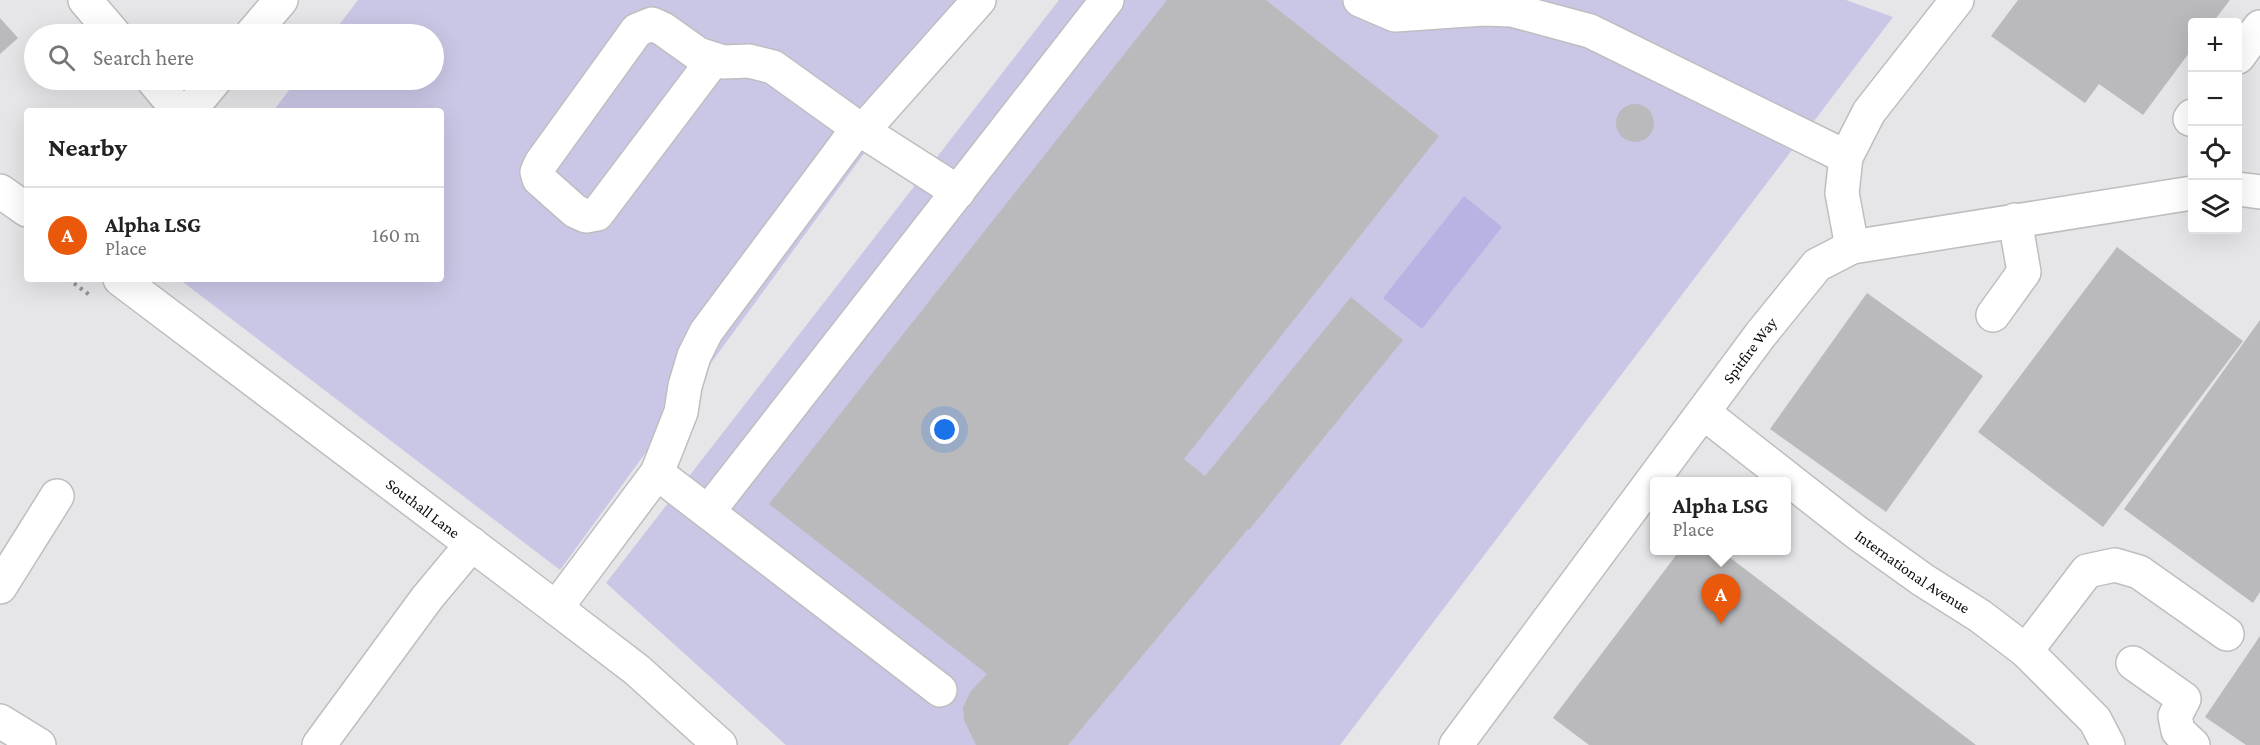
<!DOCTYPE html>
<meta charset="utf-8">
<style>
:root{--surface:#fff;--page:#f6f6f6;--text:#222;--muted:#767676;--line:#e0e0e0;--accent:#ea580c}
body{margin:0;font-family:"Crimson Pro",serif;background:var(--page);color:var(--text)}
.controls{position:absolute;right:18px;top:18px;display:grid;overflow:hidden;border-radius:6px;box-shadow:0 6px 24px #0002}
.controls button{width:54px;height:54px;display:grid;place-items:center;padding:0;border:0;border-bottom:2px solid var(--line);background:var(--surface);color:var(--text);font:30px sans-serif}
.you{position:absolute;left:945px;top:430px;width:21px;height:21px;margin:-15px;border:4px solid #fff;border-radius:50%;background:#1a73e8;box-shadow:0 0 0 9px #1a73e833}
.badge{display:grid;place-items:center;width:39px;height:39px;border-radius:50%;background:var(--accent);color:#fff;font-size:20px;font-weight:700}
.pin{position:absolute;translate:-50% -50px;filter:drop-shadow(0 2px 3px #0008)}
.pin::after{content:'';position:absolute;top:32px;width:21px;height:18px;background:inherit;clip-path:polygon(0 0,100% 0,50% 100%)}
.popup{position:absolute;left:1650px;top:477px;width:141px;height:78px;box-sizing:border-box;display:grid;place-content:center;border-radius:6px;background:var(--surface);filter:drop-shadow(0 2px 4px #0005);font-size:20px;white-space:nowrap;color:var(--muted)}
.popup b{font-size:22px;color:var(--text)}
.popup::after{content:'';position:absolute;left:50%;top:100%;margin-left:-12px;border:12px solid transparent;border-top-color:var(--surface)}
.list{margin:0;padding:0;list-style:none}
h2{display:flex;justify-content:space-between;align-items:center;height:78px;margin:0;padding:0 24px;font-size:26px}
h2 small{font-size:20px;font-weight:400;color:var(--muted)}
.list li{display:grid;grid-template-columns:39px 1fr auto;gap:18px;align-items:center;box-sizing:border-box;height:96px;padding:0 24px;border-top:2px solid var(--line)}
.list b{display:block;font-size:22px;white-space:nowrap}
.list p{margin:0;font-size:20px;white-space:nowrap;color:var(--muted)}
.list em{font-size:20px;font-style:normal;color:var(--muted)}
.icon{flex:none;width:33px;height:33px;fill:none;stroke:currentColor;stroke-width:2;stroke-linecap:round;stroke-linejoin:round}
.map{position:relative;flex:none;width:2260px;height:745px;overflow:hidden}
.search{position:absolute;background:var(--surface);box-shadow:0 6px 24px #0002;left:24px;top:24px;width:420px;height:66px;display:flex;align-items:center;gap:15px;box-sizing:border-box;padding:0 21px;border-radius:33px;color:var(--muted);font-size:22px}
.panel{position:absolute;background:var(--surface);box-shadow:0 6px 24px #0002;left:24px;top:108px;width:420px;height:174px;border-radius:6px}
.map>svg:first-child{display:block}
</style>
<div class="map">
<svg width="2260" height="745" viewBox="0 0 2260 745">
<rect width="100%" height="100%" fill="#e6e6e9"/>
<g fill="#c9c7e5">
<polygon points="358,0 976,0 560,570 179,279 441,279 441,111 273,111 297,80 434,80 434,34 332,34"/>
<polygon points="1059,0 1846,0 1893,17 1340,745 786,745 606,583"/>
</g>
<polygon fill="#b7b4e4" points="1464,196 1502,227 1422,329 1383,298"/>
<g fill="#bababd">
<polygon points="1167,0 1266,0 1439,136 1184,459 1205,476 1351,297 1403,340 1249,530 1248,529 1068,745 976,745 964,720 963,708 970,692 987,674 769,504"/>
<polygon points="2018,0 2230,0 2213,22 2192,22 2192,49 2143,115 2099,84 2085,103 1991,36"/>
<polygon points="0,18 18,38 0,54"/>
<circle cx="1635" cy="123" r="19"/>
<polygon points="2117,247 2243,341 2103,527 1978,432"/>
<polygon points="1867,293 1983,376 1886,512 1770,429"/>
<polygon points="2260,320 2260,592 2253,603 2124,509"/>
<polygon points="1680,550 1720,550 1976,745 1589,745 1553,718"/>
<polygon points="2260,636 2260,745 2246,745 2205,717"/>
</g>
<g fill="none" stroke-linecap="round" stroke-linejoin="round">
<g stroke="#bebec1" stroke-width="36">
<g id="minor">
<polyline points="85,0 114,34"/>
<polyline points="1360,0 1395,15 1483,9 1512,10 1590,31 1846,157"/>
<polyline points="252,34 281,0"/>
<polyline points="2238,57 2260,27"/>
<polyline points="714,59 597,214 586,216 575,211 539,179 537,172 541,163 637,30 652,24 663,29 698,54 723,62 749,61 773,67 858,128 958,192"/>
<polyline points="153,80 179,111"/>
<polyline points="189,111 215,80"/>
<polyline points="2190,119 2192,116"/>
<polyline points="2238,189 2260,192"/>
<polyline points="0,191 27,210"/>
<polyline points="1852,247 1842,193 1846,157 1869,112 1957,0"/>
<path id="s1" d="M120,279L556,608L637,670L720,745"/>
<polyline points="1993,315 2024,272 2015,220"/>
<path id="s2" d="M1704,413L1856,532L1923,580L1980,616L2026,651L2095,720L2108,745"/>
<polyline points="657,473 940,690"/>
<polyline points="708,512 1107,0"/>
<polyline points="0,587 57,496"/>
<polyline points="556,608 657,473 681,412 685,386 694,356 706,332 858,128 866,127 979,0"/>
<polyline points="2026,651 2087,571 2115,565 2139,572 2227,634"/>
<polyline points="2133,663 2184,699 2175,716 2178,731 2193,745"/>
<polyline points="0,721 39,745"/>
<polyline points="319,745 427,598 472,544"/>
<path id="s3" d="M1456,745L1761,334L1817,265L1852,247L2192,193"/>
</g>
</g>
<polyline stroke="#959597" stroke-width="4" stroke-dasharray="3 4.5" stroke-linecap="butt" points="68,279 91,296"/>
<use href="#minor" stroke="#fff" stroke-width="33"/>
</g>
<g text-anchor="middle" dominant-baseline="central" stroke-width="5" stroke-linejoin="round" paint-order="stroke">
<g font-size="16" fill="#0b0b0c" stroke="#fff">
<text stroke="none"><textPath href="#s3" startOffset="492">Spitfire Way</textPath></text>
<text stroke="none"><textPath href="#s1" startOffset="380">Southall Lane</textPath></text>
<text stroke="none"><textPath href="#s2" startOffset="262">International Avenue</textPath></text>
</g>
</g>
</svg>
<div class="controls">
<button>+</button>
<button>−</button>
<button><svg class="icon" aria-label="locate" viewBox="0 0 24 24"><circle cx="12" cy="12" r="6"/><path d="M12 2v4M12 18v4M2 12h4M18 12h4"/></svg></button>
<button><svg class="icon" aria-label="layers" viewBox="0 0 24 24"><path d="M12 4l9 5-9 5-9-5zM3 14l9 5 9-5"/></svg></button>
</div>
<div class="you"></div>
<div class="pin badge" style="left:1721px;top:624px">A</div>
<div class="popup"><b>Alpha LSG</b>Place</div>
<div class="search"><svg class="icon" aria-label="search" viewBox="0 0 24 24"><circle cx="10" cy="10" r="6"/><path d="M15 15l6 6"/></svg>Search here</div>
<section class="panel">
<h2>Nearby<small></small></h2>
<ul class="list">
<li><span class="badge">A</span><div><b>Alpha LSG</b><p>Place</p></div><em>160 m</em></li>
</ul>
</section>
</div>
